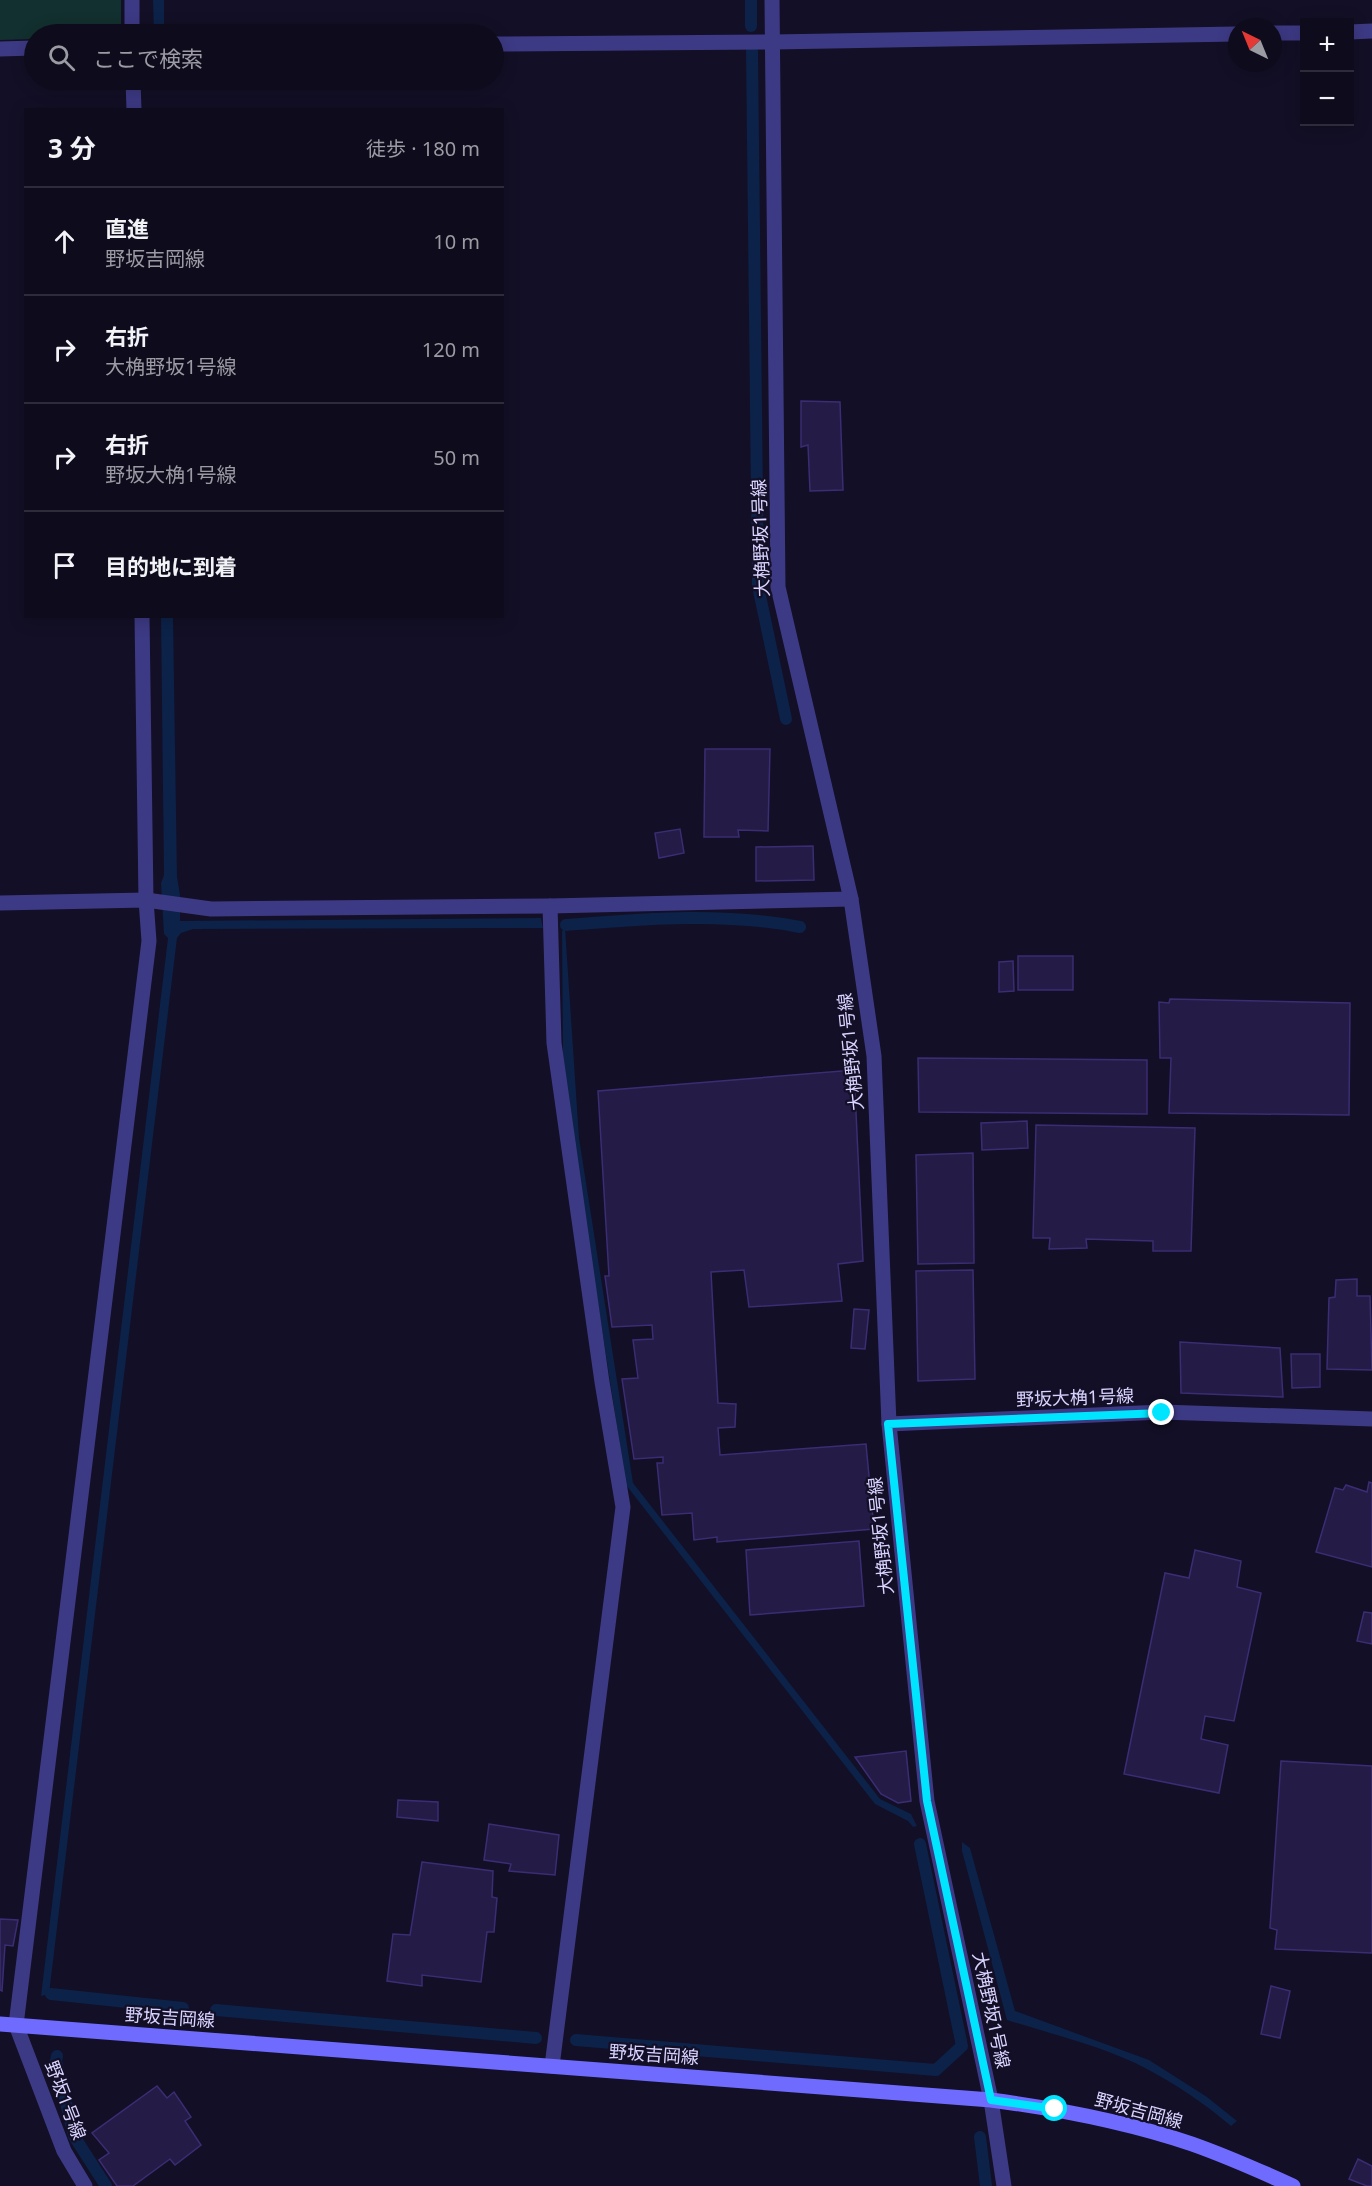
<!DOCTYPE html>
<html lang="ja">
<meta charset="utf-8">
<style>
:root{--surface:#0e0b1c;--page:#171425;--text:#f1f3f6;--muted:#9b9ba3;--line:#2e2b3b}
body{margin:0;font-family:"Noto Sans","Noto Sans JP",sans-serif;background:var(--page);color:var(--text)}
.controls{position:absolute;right:18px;top:18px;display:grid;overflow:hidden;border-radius:0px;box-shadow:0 3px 15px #0003}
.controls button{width:54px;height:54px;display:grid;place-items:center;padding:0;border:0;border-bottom:2px solid var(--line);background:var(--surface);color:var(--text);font:30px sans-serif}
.compass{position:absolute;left:1228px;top:18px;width:54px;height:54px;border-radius:50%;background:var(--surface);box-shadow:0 3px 15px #0003;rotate:317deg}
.stop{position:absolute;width:18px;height:18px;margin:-14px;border:4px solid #00e5ff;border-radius:50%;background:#fff}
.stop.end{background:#00e5ff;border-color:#fff;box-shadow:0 2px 6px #0008}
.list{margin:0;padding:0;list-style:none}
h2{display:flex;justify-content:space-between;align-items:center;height:78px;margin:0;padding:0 24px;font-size:26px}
h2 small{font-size:20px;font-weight:400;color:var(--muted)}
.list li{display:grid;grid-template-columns:39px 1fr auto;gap:18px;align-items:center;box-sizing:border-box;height:108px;padding:0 24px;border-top:2px solid var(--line)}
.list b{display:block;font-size:22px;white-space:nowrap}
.list p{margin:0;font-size:20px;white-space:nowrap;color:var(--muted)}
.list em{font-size:20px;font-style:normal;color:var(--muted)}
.icon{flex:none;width:33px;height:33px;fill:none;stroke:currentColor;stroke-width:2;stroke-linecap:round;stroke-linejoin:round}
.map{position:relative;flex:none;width:1372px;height:2186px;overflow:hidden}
.search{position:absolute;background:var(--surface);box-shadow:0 3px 15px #0003;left:24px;top:24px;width:480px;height:66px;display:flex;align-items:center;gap:15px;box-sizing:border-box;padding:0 21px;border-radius:33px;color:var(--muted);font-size:22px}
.panel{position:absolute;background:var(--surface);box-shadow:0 3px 15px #0003;left:24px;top:108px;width:480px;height:510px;border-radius:0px}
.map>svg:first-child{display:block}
</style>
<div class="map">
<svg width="1372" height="2186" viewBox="0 0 1372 2186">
<rect width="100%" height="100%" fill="#130f26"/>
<polygon fill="#12302f" points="0,0 121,0 121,28 116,34 34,34 34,39 0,40"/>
<g fill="#0c2248">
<polygon points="153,0 164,0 164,34 154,34"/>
<polygon points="161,617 173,617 177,877 180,895 180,921 541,918 543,928 193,929 181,933 177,938 49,1994 41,1996 168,938 164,934 161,883 164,875"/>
<polygon points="565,928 579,1138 633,1483 880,1799 911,1814 917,1826 913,1827 908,1821 875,1804 626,1485 571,1128 563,1057 562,931"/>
<path d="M962,1842L970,1848L1015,2011L1149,2060L1207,2097L1237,2121L1231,2126C1205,2104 1177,2085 1147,2069C1104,2046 1053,2035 1007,2020L962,1851Z"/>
</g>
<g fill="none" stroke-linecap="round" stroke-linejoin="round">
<g stroke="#0c2248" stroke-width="12">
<polyline points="751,0 751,26"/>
<polyline points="752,51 758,586 786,719"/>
<path d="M566,925C643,919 723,912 800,927"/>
<polyline points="51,1994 183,2008"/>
<polyline points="216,2010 536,2038"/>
<polyline points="576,2040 936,2070 962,2046 920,1844"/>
<polyline points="57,2056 56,2061 74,2136 106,2186"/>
<polyline points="980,2137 986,2186"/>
</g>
</g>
<g fill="#241b47" stroke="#3b2d73" stroke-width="1.5">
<polygon points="801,401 840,402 843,490 810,491 808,445 801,447"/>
<polygon points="705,749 770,749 768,831 738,830 739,837 704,837"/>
<polygon points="680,829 684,853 659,858 655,833"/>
<polygon points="813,846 814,880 756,881 756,847"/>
<rect x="1018" y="956" width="55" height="34"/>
<polygon points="1013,961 1014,991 999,992 999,962"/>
<polygon points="1170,999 1350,1003 1349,1115 1169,1113 1171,1058 1160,1058 1159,1002 1169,1003"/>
<polygon points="918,1058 1147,1060 1147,1114 919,1112"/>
<polygon points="854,1070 863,1261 838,1264 842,1301 749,1307 744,1270 711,1272 718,1403 736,1404 735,1427 718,1428 720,1455 866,1444 874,1529 717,1542 717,1537 694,1540 692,1513 662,1515 657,1463 663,1463 663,1457 634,1459 622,1379 638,1378 633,1340 653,1339 652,1325 612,1327 605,1276 609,1276 598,1091"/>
<polygon points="1027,1121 1028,1148 982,1150 981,1123"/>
<polygon points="1036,1125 1195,1128 1191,1251 1153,1251 1153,1241 1086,1239 1087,1248 1049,1249 1050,1238 1033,1238"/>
<polygon points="973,1153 974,1263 918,1264 916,1155"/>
<polygon points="973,1270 975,1379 918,1381 916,1271"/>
<polygon points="1357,1279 1357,1296 1370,1296 1372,1370 1327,1369 1329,1298 1335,1297 1336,1280"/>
<polygon points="854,1309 869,1310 865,1349 851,1348"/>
<polygon points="1180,1342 1280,1348 1283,1397 1181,1393"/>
<polygon points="1291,1354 1320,1354 1320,1387 1292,1388"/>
<polygon points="1369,1482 1372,1483 1372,1567 1316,1552 1335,1488 1343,1490 1346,1485 1367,1492"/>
<polygon points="859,1541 864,1606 750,1615 746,1550"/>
<polygon points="1195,1550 1241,1561 1237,1587 1261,1593 1234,1721 1205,1716 1201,1739 1228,1745 1219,1793 1124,1774 1165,1573 1189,1578"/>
<polygon points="1364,1612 1372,1613 1372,1644 1357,1641"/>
<polygon points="906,1751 911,1801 898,1803 881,1794 855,1757"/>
<polygon points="1281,1761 1372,1766 1372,1953 1275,1949 1277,1930 1270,1928"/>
<polygon points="398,1800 438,1802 438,1821 397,1817"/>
<polygon points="489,1824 559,1835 555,1875 509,1871 511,1864 484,1860"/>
<polygon points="422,1862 493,1871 492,1897 497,1898 494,1932 487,1932 481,1982 422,1975 422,1986 387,1981 393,1934 410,1935"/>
<polygon points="0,1919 18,1920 13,1946 5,1945 2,1991 0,1990"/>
<polygon points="1271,1986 1290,1991 1280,2038 1261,2034"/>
<polygon points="157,2086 167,2098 174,2092 191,2117 185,2121 201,2145 175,2165 170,2159 133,2186 117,2186 99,2160 109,2153 92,2133"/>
<polygon points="1358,2159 1372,2166 1372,2186 1367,2186 1349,2179"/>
</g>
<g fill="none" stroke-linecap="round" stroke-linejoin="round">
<g stroke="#3d3a85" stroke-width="15">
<polyline points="132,0 132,34"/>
<polyline points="772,0 778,587 851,899 874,1056 889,1424 927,1801 991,2100 1004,2186"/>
<polyline points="1350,32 1372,31"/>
<polyline points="1273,33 1304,33"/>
<polyline points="494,44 773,42 1237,34"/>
<polyline points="0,49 34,48"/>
<polyline points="133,80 134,110"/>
<polyline points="0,903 146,900 211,909 550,906 851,899"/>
<polyline points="550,906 554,1043 602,1382 623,1507 552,2066"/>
<polyline points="889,1424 1162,1412 1372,1419"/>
<polyline points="85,2186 64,2151 16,2025 149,941 146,900 142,616"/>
</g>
<path stroke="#6f6bff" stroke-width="15" d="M0,2024L991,2100C1059,2109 1127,2122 1192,2144C1226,2156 1260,2171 1293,2186"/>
</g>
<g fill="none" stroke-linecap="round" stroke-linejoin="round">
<polyline stroke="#00e5ff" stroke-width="8" points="1055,2109 991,2100 927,1801 888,1424 1162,1413"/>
</g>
<g text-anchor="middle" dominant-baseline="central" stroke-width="4.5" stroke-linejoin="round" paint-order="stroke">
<g font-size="18" fill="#d9d4ff" stroke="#130f26">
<text transform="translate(760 538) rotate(-92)">大桷野坂1号線</text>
<text transform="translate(850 1052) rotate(-96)">大桷野坂1号線</text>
<text transform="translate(1075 1397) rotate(-2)">野坂大桷1号線</text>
<text transform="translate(880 1536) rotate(-96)">大桷野坂1号線</text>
<text transform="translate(992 2010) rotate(78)">大桷野坂1号線</text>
<text transform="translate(170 2017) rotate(4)">野坂吉岡線</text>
<text transform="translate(654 2054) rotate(4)">野坂吉岡線</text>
<text transform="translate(66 2100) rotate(69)">野坂1号線</text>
<text transform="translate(1139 2110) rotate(15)">野坂吉岡線</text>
</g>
</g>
</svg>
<div class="controls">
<button>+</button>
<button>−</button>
</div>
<svg class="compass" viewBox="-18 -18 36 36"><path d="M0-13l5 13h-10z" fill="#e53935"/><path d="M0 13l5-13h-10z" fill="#9b9ba3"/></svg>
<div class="stop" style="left:1055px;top:2109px"></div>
<div class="stop end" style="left:1162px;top:1413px"></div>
<div class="search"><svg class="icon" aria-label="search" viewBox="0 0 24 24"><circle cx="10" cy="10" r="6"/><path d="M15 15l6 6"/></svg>ここで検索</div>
<section class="panel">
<h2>3 分<small>徒歩 · 180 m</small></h2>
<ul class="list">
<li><svg class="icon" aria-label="ahead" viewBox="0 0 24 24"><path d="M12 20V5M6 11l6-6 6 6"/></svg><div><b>直進</b><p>野坂吉岡線</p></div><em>10 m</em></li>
<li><svg class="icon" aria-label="right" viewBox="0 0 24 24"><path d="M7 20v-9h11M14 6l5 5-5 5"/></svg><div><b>右折</b><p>大桷野坂1号線</p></div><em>120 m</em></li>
<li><svg class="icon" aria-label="right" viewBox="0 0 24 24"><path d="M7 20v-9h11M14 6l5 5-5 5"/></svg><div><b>右折</b><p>野坂大桷1号線</p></div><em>50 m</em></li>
<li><svg class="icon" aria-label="arrive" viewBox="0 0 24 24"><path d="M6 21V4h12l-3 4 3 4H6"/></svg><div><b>目的地に到着</b></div></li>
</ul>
</section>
</div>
